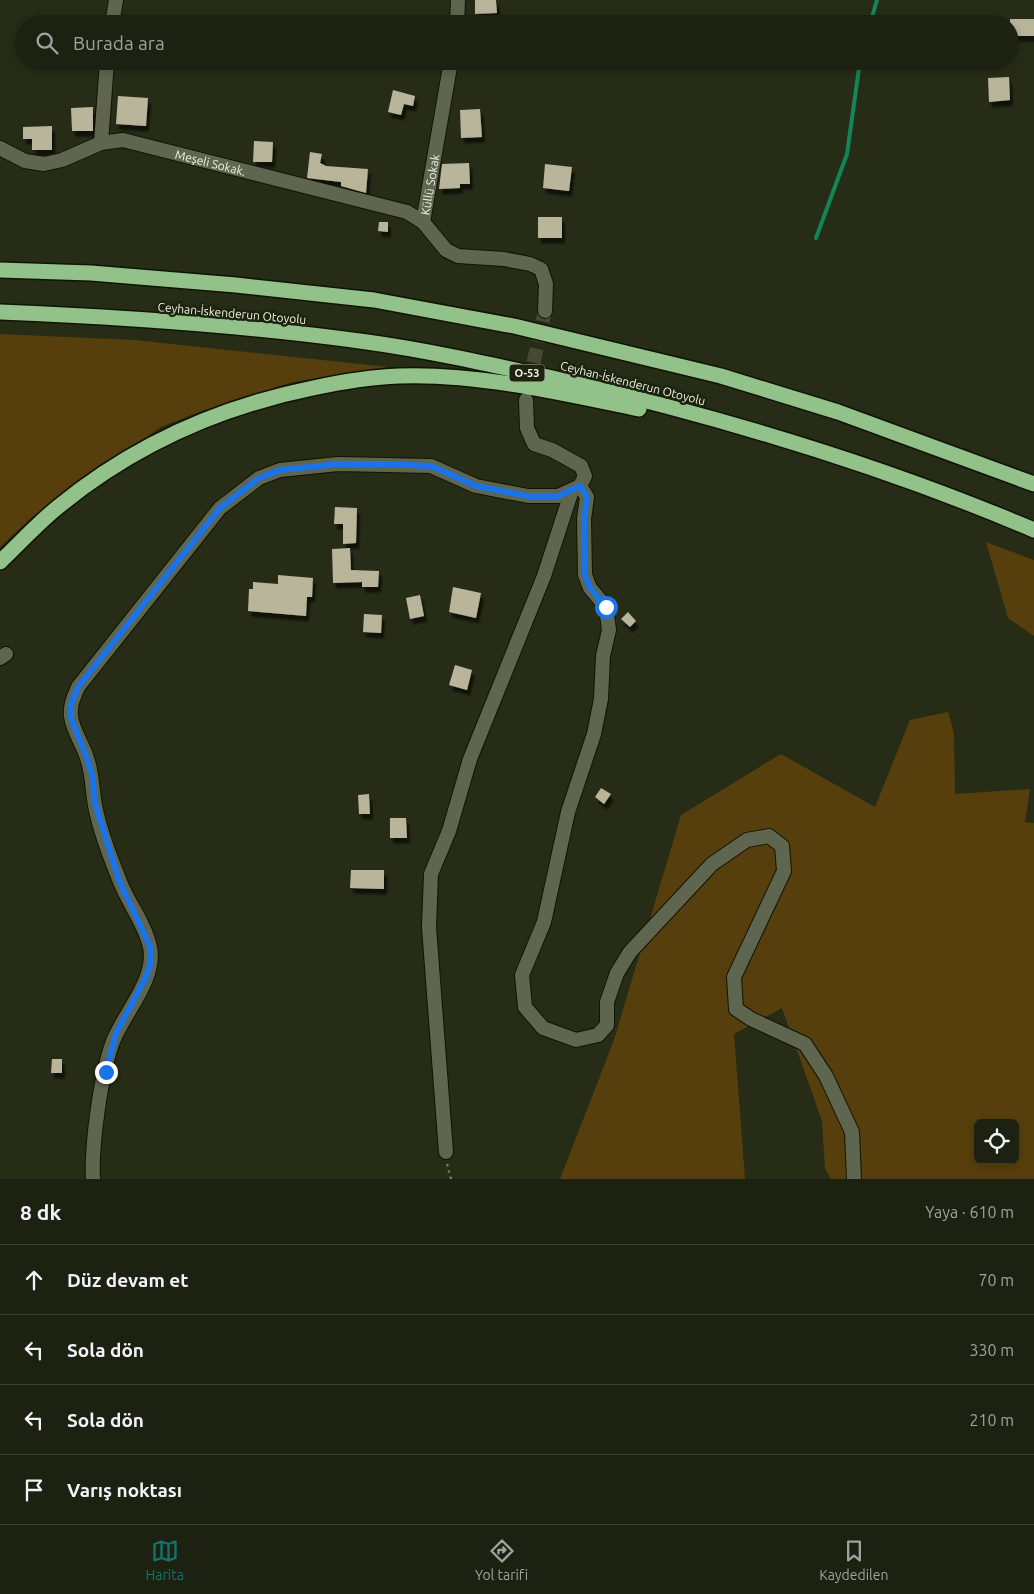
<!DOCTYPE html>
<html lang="tr">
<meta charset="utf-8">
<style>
:root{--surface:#1d2111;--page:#2a2e1f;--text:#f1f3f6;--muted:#a0a39f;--line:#3b3e31;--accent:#0f766e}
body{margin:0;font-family:Ubuntu,sans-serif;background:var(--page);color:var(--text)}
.controls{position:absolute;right:15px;bottom:15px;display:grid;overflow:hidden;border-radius:8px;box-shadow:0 2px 8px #0003}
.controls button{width:45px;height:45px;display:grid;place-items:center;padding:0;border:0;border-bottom:1px solid var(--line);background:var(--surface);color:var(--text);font:25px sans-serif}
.stop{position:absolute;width:15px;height:15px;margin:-11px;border:4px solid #1a73e8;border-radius:50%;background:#fff}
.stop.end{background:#1a73e8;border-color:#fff;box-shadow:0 1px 5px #0008}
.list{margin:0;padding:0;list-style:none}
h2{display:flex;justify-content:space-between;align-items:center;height:65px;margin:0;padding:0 20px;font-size:21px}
h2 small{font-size:16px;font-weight:400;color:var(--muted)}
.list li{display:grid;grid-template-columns:32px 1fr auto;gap:15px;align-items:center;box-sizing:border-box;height:70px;padding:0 20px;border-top:1px solid var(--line)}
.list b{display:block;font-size:19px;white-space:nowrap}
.list em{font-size:16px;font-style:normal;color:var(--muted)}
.icon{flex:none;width:28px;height:28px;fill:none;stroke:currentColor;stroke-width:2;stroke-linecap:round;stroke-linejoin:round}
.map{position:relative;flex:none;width:1034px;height:1179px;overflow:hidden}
.search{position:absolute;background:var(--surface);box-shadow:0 2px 8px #0003;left:15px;right:15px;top:15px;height:55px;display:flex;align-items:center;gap:12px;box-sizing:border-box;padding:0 18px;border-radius:28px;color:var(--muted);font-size:19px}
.sheet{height:345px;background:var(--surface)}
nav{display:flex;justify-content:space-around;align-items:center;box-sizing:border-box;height:70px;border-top:1px solid var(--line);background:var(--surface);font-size:14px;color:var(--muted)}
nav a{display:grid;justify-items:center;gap:2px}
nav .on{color:var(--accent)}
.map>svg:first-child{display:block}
</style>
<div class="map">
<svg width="1034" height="1179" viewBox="0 0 1034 1179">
<defs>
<filter id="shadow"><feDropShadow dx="3" dy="5.5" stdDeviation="1" flood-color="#0009"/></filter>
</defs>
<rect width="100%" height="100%" fill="#272c17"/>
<g fill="#563f0c" fill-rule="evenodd">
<polygon points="0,334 134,340 388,367 293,382 199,412 161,427 32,517 0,547"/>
<polygon points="986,542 1034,560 1034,636 1008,618"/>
<path d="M948,712L954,734L955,794L1030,789L1025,822L1034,823V1179H831L825,1169L822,1121L782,1008L734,1034L745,1179H560L614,1040L681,815L781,754L875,807L910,720ZM978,1123H1015V1160H978Z"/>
</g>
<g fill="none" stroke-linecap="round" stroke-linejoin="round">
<g stroke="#128657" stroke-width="4">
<polyline points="870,24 877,0"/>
<polyline points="816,238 847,154 860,61"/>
</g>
</g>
<g fill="#b8b59b" filter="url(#shadow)">
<polygon points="475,0 496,0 497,13 475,14"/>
<rect x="1010" y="19" width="24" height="17"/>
<polygon points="1009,77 1010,100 989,102 988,78"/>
<polygon points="393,90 415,96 413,106 404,104 401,115 388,112"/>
<polygon points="118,96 148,98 146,126 116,124"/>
<polygon points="93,107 93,131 72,131 71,108"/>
<polygon points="480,109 482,137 461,138 460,110"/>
<polygon points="52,126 52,150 32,150 32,139 23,139 23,127"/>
<polygon points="254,141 273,142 272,162 253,162"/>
<polygon points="310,152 322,154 320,163 326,166 368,169 366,193 341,186 341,182 307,178"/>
<polygon points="469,163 470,184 460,184 460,188 439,189 442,164"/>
<polygon points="545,164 572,167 569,191 543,188"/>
<rect x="538" y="217" width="24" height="21"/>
<polygon points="379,222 388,222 388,232 378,231"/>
<polygon points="335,507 357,508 356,543 343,544 343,524 334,524"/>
<polygon points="350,548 351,570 379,571 378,587 362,587 362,582 333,583 332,549"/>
<polygon points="278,575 313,578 312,597 307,597 306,616 248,611 249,589 253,589 253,582 278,584"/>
<polygon points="453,587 481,593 476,618 449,612"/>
<polygon points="420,595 424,616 410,619 406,598"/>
<polygon points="628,612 636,621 630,627 621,619"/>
<polygon points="364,614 382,615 381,633 363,632"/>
<polygon points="455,665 472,670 467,690 449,685"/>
<polygon points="601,788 611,794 604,804 595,797"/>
<polygon points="369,794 370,814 359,814 358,795"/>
<polygon points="390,818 406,818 407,838 390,838"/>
<polygon points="351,870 384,870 384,889 350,888"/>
<polygon points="52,1059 62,1059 62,1073 51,1073"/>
</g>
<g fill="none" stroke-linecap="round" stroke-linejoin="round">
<polyline stroke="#454a36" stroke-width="14" stroke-dasharray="14 7" stroke-linecap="butt" points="529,383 545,311"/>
<g stroke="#101403" stroke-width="16">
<g id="street">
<polyline points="112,24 116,0"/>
<polyline points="457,24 458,0"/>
<polyline points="101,143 107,61"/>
<path id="s1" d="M0,148L25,161L44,164L62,160L101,143L123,140L407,212L423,222L446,250L458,256L504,259L530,264L541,269L546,284L545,311"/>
<path id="s2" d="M423,222L451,61"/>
<polyline points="580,486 587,497 584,519 585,575 590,588 606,607 609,630 603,656 601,699 594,734 568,812 544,922 522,975 525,1007 543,1028 576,1040 598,1035 607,1025 607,1002 617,973 630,952 712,864 747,840 769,836 782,846 784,871 734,977 736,1009 751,1019 805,1044 826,1076 852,1132 854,1179"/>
<polyline points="0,658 6,654"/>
<polyline points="446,1152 429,927 431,874 449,831 470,759 544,576 572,490"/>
<path d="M93,1179C91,1146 101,1075 112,1044C122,1015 157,980 150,947C145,923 127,902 119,879C110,857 97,821 94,799C92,785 92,772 87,758C83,745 72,729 71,716C70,704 74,697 78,687L220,508L259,478L280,470L338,464L431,466L476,486L528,496H558L580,486L585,476L581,466L552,450L534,444L527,428L526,400"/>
</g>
</g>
<g stroke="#101403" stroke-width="18">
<g id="highway">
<polyline points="0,270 91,273 236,285 374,300 514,326 721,376 838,412 1034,484"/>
<path d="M0,312C123,317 246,325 367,342C432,351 497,366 561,380C720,417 884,466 1034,530"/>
<path d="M0,562C19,544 37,524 58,507C132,446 219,407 313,388C341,382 370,377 399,376C475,373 563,393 639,409"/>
</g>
</g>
<polyline stroke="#737866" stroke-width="2.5" stroke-dasharray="2.5 4" stroke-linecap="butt" points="447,1164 451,1179"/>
<use href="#street" stroke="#5f664f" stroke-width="14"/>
<use href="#highway" stroke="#92c189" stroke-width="15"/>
</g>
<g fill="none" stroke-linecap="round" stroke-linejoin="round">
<polyline stroke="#1a73e8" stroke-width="6" points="106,1072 116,1033 146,977 151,961 150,947 119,880 94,800 93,778 87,758 71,718 71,704 78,687 220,508 259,478 280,470 338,464 383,464 431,466 476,486 528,496 558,496 580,486 587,497 584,518 585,575 590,588 606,607"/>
</g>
<g text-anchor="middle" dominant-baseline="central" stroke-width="5" stroke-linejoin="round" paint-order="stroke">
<rect fill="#1d230e" stroke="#afb4a4" stroke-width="1" x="509.5" y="364.5" width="35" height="17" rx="4"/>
<g font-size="11" font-weight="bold" fill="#eef2e4">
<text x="527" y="373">O-53</text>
</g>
<g font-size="12" fill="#eef2e4" stroke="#1d230e">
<text stroke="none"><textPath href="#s1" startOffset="221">Meşeli Sokak.</textPath></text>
<text stroke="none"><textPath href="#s2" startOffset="38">Küllü Sokak</textPath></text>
<text transform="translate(232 313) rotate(5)">Ceyhan-İskenderun Otoyolu</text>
<text transform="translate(633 383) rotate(14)">Ceyhan-İskenderun Otoyolu</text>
</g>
</g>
</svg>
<div class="controls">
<button><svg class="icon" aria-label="locate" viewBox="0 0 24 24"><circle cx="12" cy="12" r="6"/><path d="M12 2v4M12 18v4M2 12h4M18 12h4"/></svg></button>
</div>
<div class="stop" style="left:606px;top:607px"></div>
<div class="stop end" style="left:106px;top:1072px"></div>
<div class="search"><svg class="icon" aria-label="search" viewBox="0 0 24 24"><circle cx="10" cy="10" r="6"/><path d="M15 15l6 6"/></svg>Burada ara</div>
</div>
<section class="sheet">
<h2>8 dk<small>Yaya · 610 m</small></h2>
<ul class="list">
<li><svg class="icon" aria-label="ahead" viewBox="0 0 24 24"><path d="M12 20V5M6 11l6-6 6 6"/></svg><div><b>Düz devam et</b></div><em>70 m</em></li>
<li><svg class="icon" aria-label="left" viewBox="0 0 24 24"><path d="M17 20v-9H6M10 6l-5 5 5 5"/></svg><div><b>Sola dön</b></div><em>330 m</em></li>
<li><svg class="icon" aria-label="left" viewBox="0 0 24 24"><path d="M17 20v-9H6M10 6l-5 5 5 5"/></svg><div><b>Sola dön</b></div><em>210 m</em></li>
<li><svg class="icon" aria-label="arrive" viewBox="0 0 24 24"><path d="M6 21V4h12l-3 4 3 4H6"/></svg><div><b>Varış noktası</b></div></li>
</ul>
</section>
<nav>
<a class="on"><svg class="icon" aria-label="map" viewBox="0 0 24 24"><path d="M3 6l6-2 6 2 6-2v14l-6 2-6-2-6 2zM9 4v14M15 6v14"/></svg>Harita</a>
<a><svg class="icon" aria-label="directions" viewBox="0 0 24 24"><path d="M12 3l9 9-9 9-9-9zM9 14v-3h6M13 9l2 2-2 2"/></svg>Yol tarifi</a>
<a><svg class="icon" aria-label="saved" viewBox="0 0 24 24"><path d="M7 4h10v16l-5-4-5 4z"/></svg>Kaydedilen</a>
</nav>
